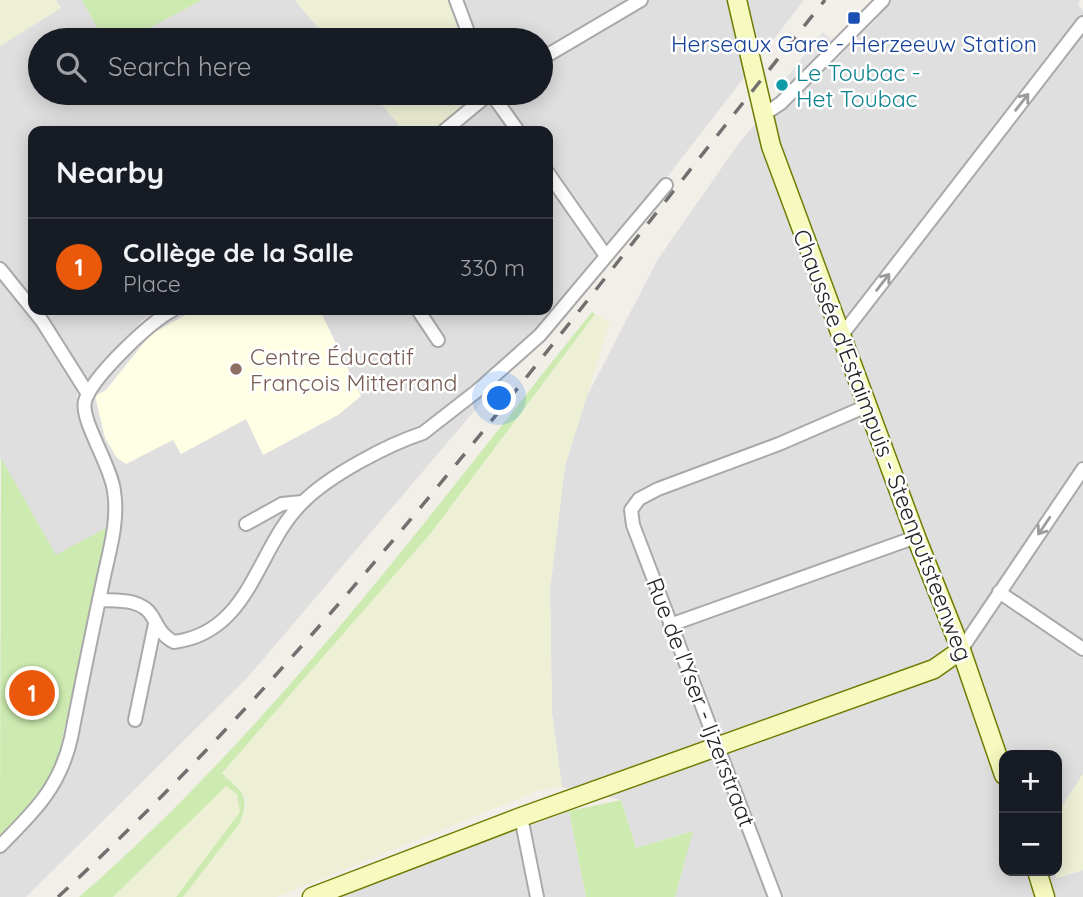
<!DOCTYPE html>
<meta charset="utf-8">
<style>
:root{--surface:#171b24;--page:#20242c;--text:#f1f3f6;--muted:#9ea1a6;--line:#363941;--accent:#ea580c}
body{margin:0;font-family:Quicksand,sans-serif;background:var(--page);color:var(--text)}
.controls{position:absolute;right:21px;bottom:21px;display:grid;overflow:hidden;border-radius:14px;box-shadow:0 4px 18px #0003}
.controls button{width:63px;height:63px;display:grid;place-items:center;padding:0;border:0;border-bottom:2px solid var(--line);background:var(--surface);color:var(--text);font:35px sans-serif}
.you{position:absolute;left:500px;top:399px;width:24px;height:24px;margin:-18px;border:5px solid #fff;border-radius:50%;background:#1a73e8;box-shadow:0 0 0 10px #1a73e833}
.badge{display:grid;place-items:center;width:46px;height:46px;border-radius:50%;background:var(--accent);color:#fff;font-size:23px;font-weight:700}
.pin{position:absolute;translate:-50% -50%;border:4px solid #fff;box-shadow:0 2px 7px #0006}
.list{margin:0;padding:0;list-style:none}
h2{display:flex;justify-content:space-between;align-items:center;height:91px;margin:0;padding:0 28px;font-size:30px}
h2 small{font-size:23px;font-weight:400;color:var(--muted)}
.list li{display:grid;grid-template-columns:46px 1fr auto;gap:21px;align-items:center;box-sizing:border-box;height:98px;padding:0 28px;border-top:2px solid var(--line)}
.list b{display:block;font-size:26px;white-space:nowrap}
.list p{margin:0;font-size:23px;white-space:nowrap;color:var(--muted)}
.list em{font-size:23px;font-style:normal;color:var(--muted)}
.icon{flex:none;width:38px;height:38px;fill:none;stroke:currentColor;stroke-width:2;stroke-linecap:round;stroke-linejoin:round}
.map{position:relative;flex:none;width:1083px;height:897px;overflow:hidden}
.search{position:absolute;background:var(--surface);box-shadow:0 4px 18px #0003;left:28px;top:28px;width:525px;height:77px;display:flex;align-items:center;gap:18px;box-sizing:border-box;padding:0 24px;border-radius:38px;color:var(--muted);font-size:26px}
.panel{position:absolute;background:var(--surface);box-shadow:0 4px 18px #0003;left:28px;top:126px;width:525px;height:189px;border-radius:14px}
.map>svg:first-child{display:block}
</style>
<div class="map">
<svg width="1083" height="897" viewBox="0 0 1083 897">
<rect width="100%" height="100%" fill="#f2efe9"/>
<g fill="#e0dfdf">
<polygon points="0,0 82,0 104,40 40,40 40,93 372,93 404,131 33,131 33,304 41,328 77,388 78,414 103,467 108,496 108,527 56,556 0,458"/>
<polygon points="202,0 295,0 328,40 127,40"/>
<polygon points="451,0 804,0 606,256 248,677 26,897 0,897 0,854 27,826 74,743 120,528 122,501 117,477 89,408 92,397 105,380 151,329 183,310 548,310 548,131 433,131 476,93 541,93 541,40 466,40"/>
<polygon points="891,0 1080,0 1078,6 1083,10 1083,774 1057,814 1057,755 1004,755 1004,871 1054,871 1057,878 1083,870 1083,897 675,897 692,831 636,848 621,800 562,787 552,714 550,589 565,466 585,400 658,259 739,143 757,122 790,106 877,19 876,16"/>
<polygon points="38,310 157,310 142,320 95,377 86,377 76,368"/>
<polygon points="569,811 586,897 333,897"/>
</g>
<polygon fill="#ffffe5" points="195,310 320,310 361,396 338,415 263,455 246,419 181,454 173,440 126,464 117,458 105,438 95,396 106,390 151,334"/>
<g fill="#eef0d5">
<polygon points="0,0 56,0 61,8 0,46"/>
<polygon points="295,0 451,0 466,40 328,40"/>
<polygon points="372,93 476,93 433,131 404,131"/>
<polygon points="595,314 610,322 565,466 550,589 552,714 562,787 540,790 276,897 183,897 240,823 246,808 246,799 239,788 222,773 431,533"/>
<polygon points="1083,774 1083,870 1057,878 1054,871 1057,871 1057,814"/>
<polygon points="226,786 237,794 240,812 176,897 113,897"/>
</g>
<g fill="#cdebb0">
<polygon points="82,0 202,0 127,40 104,40"/>
<path d="M592,312L595,314L431,533L222,773C241,792 251,793 240,823L183,897H176L240,812L237,794L226,786L113,897H79C275,727 430,513 592,312Z"/>
<polygon points="1,458 56,555 108,527 57,763 31,806 0,835"/>
<polygon points="621,800 636,848 693,831 675,897 586,897 569,811"/>
</g>
<polygon fill="#e2e2e2" points="823,32 834,42 792,83 786,78"/>
<g fill="none" stroke-linecap="round" stroke-linejoin="round">
<g stroke="#a9a9a9" stroke-width="16">
<g id="street">
<polyline points="456,0 471,40"/>
<polyline points="541,59 641,0"/>
<polyline points="491,93 518,131"/>
<polyline points="763,115 781,103 883,0"/>
<polyline points="444,131 490,93"/>
<polyline points="548,173 606,256"/>
<polyline points="0,269 42,321 88,394"/>
<polyline points="418,310 438,340"/>
<polyline points="841,336 1083,23"/>
<polyline points="246,524 282,504 302,502"/>
<polyline points="999,592 1083,649"/>
<path d="M99,600C117,601 141,598 152,616C159,628 161,635 174,642C252,632 256,547 303,502C330,475 387,445 423,433L477,391L540,335L666,185"/>
<polyline points="670,625 916,537"/>
<polyline points="961,650 1083,469"/>
<polyline points="135,720 155,624"/>
<polyline points="521,817 537,897"/>
<path d="M0,846C34,812 60,787 71,738C81,686 92,633 103,581C109,552 119,521 114,491C111,465 80,420 85,401C92,377 150,322 173,310"/>
<polyline points="775,897 633,525 631,510 639,499 658,489 779,444 869,405"/>
</g>
</g>
<g stroke="#707d05" stroke-width="21">
<g id="secondary">
<polyline points="737,0 771,146 916,537 961,650 1004,775"/>
<polyline points="1037,871 1045,897"/>
<polyline points="312,897 521,817 934,669 961,650"/>
</g>
</g>
<use href="#street" stroke="#fff" stroke-width="12"/>
<use href="#secondary" stroke="#f7fabf" stroke-width="18"/>
<path stroke="#707070" stroke-width="3.5" stroke-dasharray="14 14" stroke-linecap="butt" d="M58,897C347,629 579,305 825,0"/>
</g>
<defs><path id="oneway-shaft" d="M-6 0H5M1.5-3L5.5 0L1.5 3" fill="none" stroke-width="1.6" stroke-linecap="round" stroke-linejoin="round" transform="scale(1.75)"/></defs>
<g stroke="#9c9c9c">
<use href="#oneway-shaft" transform="translate(1022 102) rotate(-52)"/>
<use href="#oneway-shaft" transform="translate(883 282) rotate(-52)"/>
<use href="#oneway-shaft" transform="translate(1044 526) rotate(124)"/>
</g>
<rect fill="#1a4fb4" stroke="#fff" stroke-width="2.5" x="847" y="11" width="14" height="14" rx="3.5"/>
<circle fill="#0f9aa8" stroke="#fff" stroke-width="2.5" cx="782" cy="85" r="7"/>
<circle fill="#8d6e63" stroke="#fff" stroke-width="2.5" cx="236" cy="369" r="7"/>
<g text-anchor="middle" dominant-baseline="central" stroke-width="5" stroke-linejoin="round" paint-order="stroke">
<g font-size="23" fill="#164399" stroke="#fff">
<text x="854" y="43">Herseaux Gare - Herzeeuw Station</text>
</g>
<g font-size="23" fill="#0d838f" stroke="#fff" text-anchor="start">
<text x="796" y="72">Le Toubac -<tspan x="796" dy="26">Het Toubac</tspan></text>
</g>
<g font-size="23" fill="#785e54" stroke="#fff" text-anchor="start">
<text x="250" y="356">Centre Éducatif<tspan x="250" dy="26">François Mitterrand</tspan></text>
</g>
<g font-size="23" fill="#222" stroke="#fff">
<text transform="translate(883 445) rotate(69)">Chaussée d'Estaimpuis - Steenputsteenweg</text>
<text transform="translate(701 702) rotate(69)">Rue de l'Yser - Ijzerstraat</text>
</g>
</g>
</svg>
<div class="controls">
<button>+</button>
<button>−</button>
</div>
<div class="you"></div>
<div class="pin badge" style="left:32px;top:693px">1</div>
<div class="search"><svg class="icon" aria-label="search" viewBox="0 0 24 24"><circle cx="10" cy="10" r="6"/><path d="M15 15l6 6"/></svg>Search here</div>
<section class="panel">
<h2>Nearby<small></small></h2>
<ul class="list">
<li><span class="badge">1</span><div><b>Collège de la Salle</b><p>Place</p></div><em>330 m</em></li>
</ul>
</section>
</div>
